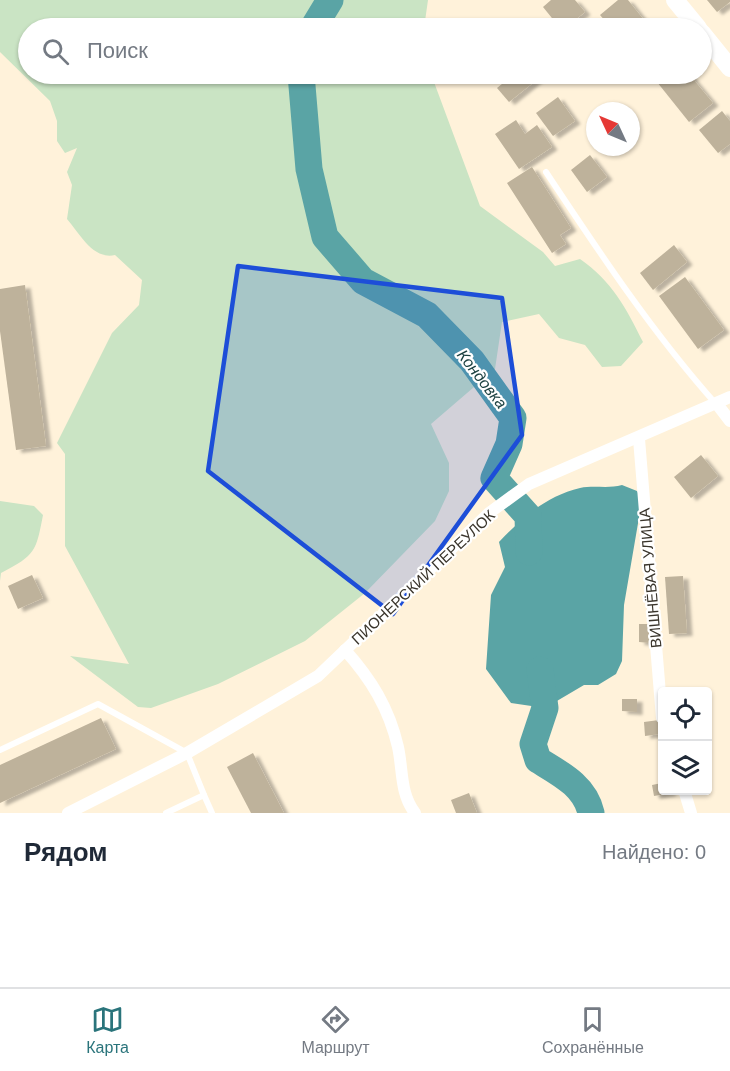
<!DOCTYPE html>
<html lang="ru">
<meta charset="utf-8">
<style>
:root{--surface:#fff;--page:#f6f6f7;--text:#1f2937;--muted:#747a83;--line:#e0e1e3;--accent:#2a747b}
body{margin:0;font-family:Arial,sans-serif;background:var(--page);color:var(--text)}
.controls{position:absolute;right:18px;bottom:18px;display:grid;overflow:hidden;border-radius:6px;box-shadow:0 2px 4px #0004}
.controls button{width:54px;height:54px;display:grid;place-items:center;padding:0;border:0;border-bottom:2px solid var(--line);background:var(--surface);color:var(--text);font:30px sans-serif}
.compass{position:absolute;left:586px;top:102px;width:54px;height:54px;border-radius:50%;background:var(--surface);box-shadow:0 2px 4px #0004;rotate:314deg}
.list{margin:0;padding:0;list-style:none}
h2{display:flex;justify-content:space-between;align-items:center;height:78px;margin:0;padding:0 24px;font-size:26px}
h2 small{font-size:20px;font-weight:400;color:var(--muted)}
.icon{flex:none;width:33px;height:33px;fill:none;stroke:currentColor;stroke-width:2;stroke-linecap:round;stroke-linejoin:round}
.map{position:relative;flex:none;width:730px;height:813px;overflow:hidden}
.search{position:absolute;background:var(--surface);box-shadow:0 2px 4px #0004;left:18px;right:18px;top:18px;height:66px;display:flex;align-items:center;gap:15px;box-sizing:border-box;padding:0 21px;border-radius:33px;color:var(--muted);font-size:22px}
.sheet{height:174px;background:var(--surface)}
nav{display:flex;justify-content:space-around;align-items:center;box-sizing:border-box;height:84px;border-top:2px solid var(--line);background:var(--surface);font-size:16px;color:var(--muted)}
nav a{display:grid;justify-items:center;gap:3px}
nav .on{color:var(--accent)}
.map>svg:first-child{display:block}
</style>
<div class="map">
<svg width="730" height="813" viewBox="0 0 730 813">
<defs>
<filter id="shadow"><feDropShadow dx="5.5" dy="3" stdDeviation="1.5" flood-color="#0004"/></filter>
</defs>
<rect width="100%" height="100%" fill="#fff2da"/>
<g fill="#cae4c4">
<path d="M0,0H428L424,28H28V74H431L480,206L543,252L555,266L580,259C612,281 626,308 643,342L621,366L602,367L585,345L559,338L539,314L502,322L495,369L431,424L449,463V491L435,521L365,593L305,641L218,684L151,708L138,707L70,656L129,664L65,546V454L57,443L112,333L139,305L142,280L115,255C93,260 80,234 67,219L72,185L67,172L77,148L65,153L57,141V121L50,101L0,52Z"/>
<path d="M0,501L34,506L43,515C36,551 36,555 1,573L0,581Z"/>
</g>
<path fill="#5aa4a5" d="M622,485L637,491L642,500L624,605L622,661L616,674L598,685H584L545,708L511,703L486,669L491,595L505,567L499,542C522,518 546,496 580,488C594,485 608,489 622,485Z"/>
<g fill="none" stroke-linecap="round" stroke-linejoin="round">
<g stroke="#5aa4a5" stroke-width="27">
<polyline points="313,28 330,0"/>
<polyline points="301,74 309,169 325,237 363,281 427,315 472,361 513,418 509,444 494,478 528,516 529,552"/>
<path d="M540,670L545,708L533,744L538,760C561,774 585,786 591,813"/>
</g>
</g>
<g fill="#beb29b" filter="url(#shadow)">
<polygon points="551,0 575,0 585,12 565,28 560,28 543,7"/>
<polygon points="618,0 628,0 644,20 633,28 611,28 600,15"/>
<polygon points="707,0 730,0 730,2 717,12"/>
<polygon points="514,74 544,74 509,102 497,88"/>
<polygon points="657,74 689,74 713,103 689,122 653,77"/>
<polygon points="558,97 575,121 553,136 536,113"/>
<polygon points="722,111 730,121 730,144 718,153 699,130"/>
<polygon points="516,120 525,134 537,125 552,147 519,169 495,134"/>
<polygon points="590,155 607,177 587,192 571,170"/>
<polygon points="532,167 571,228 560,235 566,244 552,253 507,183"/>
<polygon points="674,245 687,262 653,290 640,273"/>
<polygon points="685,277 724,330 698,349 659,296"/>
<polygon points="25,285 46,446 16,450 0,331 0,289"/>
<polygon points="701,455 718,476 691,498 674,477"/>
<polygon points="32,575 43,598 18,609 8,586"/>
<polygon points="683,576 687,633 669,634 665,577"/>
<polygon points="639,624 650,624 650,643 639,642"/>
<polygon points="622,699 637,699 637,712 622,711"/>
<polygon points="101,718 116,749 0,803 0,765"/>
<polygon points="659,720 660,734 645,736 644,722"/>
<polygon points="253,753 284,813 251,813 227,767"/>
<polygon points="662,783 662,790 670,790 671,793 654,796 652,785"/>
<polygon points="469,793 477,813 456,813 451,800"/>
</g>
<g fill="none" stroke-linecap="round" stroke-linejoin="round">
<g stroke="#fff" stroke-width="6">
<path d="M546,172C599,252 652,332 716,404"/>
<polyline points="0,750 98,704 187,753 204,795"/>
<polyline points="166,813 204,795 212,813"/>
</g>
<g stroke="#fff" stroke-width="12">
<polyline points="717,404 730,421"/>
<polyline points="639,439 662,718"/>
<path d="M345,650C371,679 389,708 398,747C403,770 400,794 415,813"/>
<polyline points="684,790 691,813"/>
<polyline points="68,813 187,753 318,676 489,513 529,484 730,397"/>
</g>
<g stroke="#fff" stroke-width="18">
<polyline points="675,0 698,28"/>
<polyline points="702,33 730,68"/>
</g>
</g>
<path fill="#1d4ed8" fill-opacity="0.2" stroke="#1d4ed8" stroke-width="4.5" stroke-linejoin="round" d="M238,266L502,298L522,435L393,614L208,471Z"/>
<g text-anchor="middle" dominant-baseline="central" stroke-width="4.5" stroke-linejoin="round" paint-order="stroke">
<g font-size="15" fill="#3a352c" stroke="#fff">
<text transform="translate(423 577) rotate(-43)">ПИОНЕРСКИЙ ПЕРЕУЛОК</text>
<text transform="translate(650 578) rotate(-95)">ВИШНЁВАЯ УЛИЦА</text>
</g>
<g font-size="16" font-style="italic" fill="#1c4141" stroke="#fff">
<text transform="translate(482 379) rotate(52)">Кондовка</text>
</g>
</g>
</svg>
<div class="controls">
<button><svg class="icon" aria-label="locate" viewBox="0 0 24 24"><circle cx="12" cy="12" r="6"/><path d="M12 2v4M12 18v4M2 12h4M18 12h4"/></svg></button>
<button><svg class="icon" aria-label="layers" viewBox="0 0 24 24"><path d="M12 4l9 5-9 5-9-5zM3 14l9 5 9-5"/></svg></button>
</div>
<svg class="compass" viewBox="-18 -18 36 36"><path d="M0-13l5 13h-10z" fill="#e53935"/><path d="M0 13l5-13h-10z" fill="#747a83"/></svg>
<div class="search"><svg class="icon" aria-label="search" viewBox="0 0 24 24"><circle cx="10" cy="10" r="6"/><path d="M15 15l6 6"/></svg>Поиск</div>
</div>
<section class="sheet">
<h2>Рядом<small>Найдено: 0</small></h2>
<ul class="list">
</ul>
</section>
<nav>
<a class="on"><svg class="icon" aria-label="map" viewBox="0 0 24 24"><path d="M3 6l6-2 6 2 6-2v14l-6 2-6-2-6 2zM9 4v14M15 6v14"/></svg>Карта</a>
<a><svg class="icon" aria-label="directions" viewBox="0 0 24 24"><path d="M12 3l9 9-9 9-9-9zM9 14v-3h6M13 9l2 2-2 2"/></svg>Маршрут</a>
<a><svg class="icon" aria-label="saved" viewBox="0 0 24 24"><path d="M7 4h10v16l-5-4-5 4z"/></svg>Сохранённые</a>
</nav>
